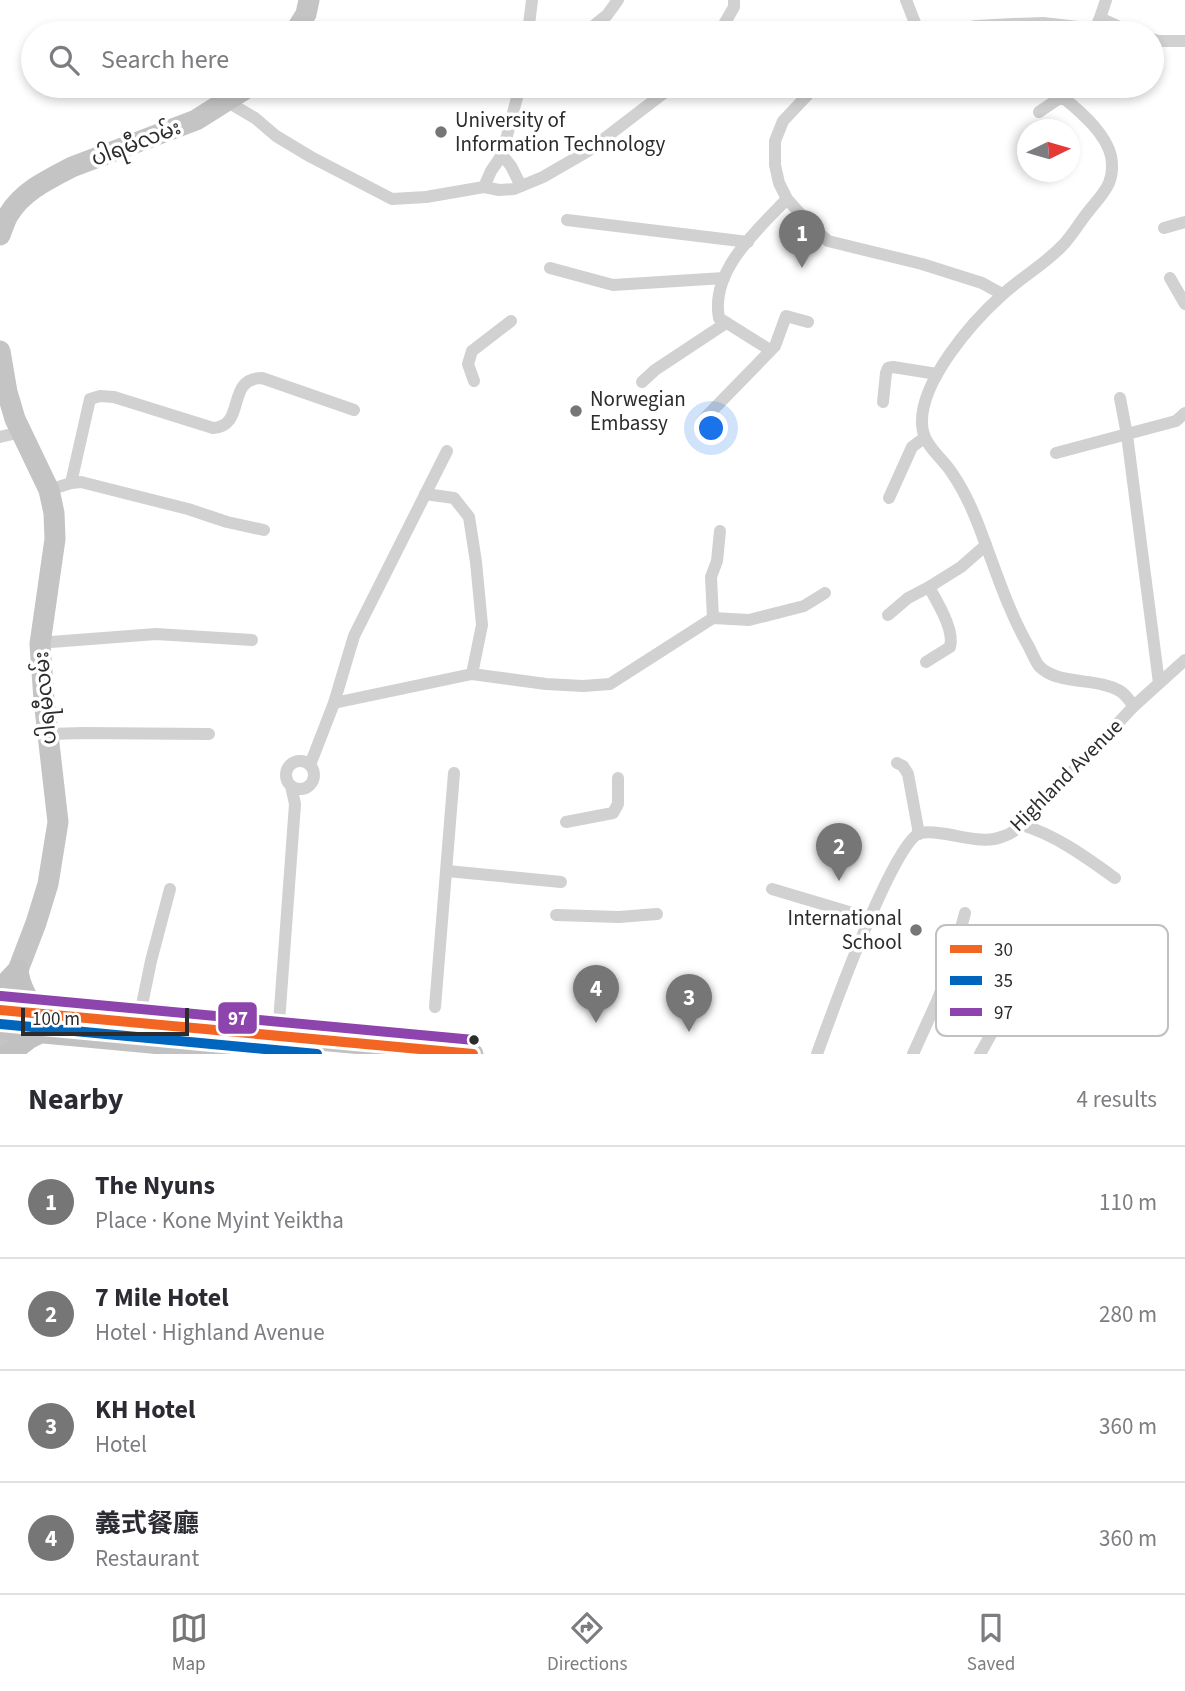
<!DOCTYPE html>
<meta charset="utf-8">
<style>
:root{--surface:#fff;--page:#f2f2f3;--text:#2b2b33;--muted:#7c7c81;--line:#e1e1e2;--accent:#767676}
body{margin:0;font-family:"Source Sans 3","Noto Sans SC","Noto Sans Myanmar",sans-serif;background:var(--page);color:var(--text)}
.compass{position:absolute;left:1017px;top:119px;width:63px;height:63px;border-radius:50%;background:var(--surface);box-shadow:0 4px 10px #0003;rotate:85deg}
.scale{position:absolute;left:21px;bottom:18px;width:168px;box-sizing:border-box;padding-left:7px;border:4px solid #2c2c2c;border-top:0;font-size:19px;line-height:24px;white-space:nowrap;color:#2c2c2c;-webkit-text-stroke:5px #fff;paint-order:stroke}
.you{position:absolute;left:712px;top:429px;width:24px;height:24px;margin:-18px;border:5px solid #fff;border-radius:50%;background:#1a73e8;box-shadow:0 0 0 10px #1a73e833}
.badge{display:grid;place-items:center;width:46px;height:46px;border-radius:50%;background:var(--accent);color:#fff;font-size:23px;font-weight:700}
.pin{position:absolute;translate:-50% -58px;filter:drop-shadow(0 2px 4px #0008)}
.pin::after{content:'';position:absolute;top:37px;width:24px;height:21px;background:inherit;clip-path:polygon(0 0,100% 0,50% 100%)}
.list{margin:0;padding:0;list-style:none}
h2{display:flex;justify-content:space-between;align-items:center;height:91px;margin:0;padding:0 28px;font-size:30px}
h2 small{font-size:23px;font-weight:400;color:var(--muted)}
.list li{display:grid;grid-template-columns:46px 1fr auto;gap:21px;align-items:center;box-sizing:border-box;height:112px;padding:0 28px;border-top:2px solid var(--line)}
.list b{display:block;font-size:26px;white-space:nowrap}
.list p{margin:0;font-size:23px;white-space:nowrap;color:var(--muted)}
.list em{font-size:23px;font-style:normal;color:var(--muted)}
.icon{flex:none;width:38px;height:38px;fill:none;stroke:currentColor;stroke-width:2;stroke-linecap:round;stroke-linejoin:round}
.map{position:relative;flex:none;width:1185px;height:1054px;overflow:hidden}
.search{position:absolute;background:var(--surface);box-shadow:0 4px 10px #0003;left:21px;right:21px;top:21px;height:77px;display:flex;align-items:center;gap:18px;box-sizing:border-box;padding:0 24px;border-radius:38px;color:var(--muted);font-size:26px}
.sheet{height:539px;background:var(--surface)}
nav{display:flex;justify-content:space-around;align-items:center;box-sizing:border-box;height:98px;border-top:2px solid var(--line);background:var(--surface);font-size:19px;color:var(--muted)}
nav a{display:grid;justify-items:center;gap:4px}
nav .on{color:var(--accent)}
.map>svg:first-child{display:block}
</style>
<div class="map">
<svg width="1185" height="1054" viewBox="0 0 1185 1054">
<rect width="100%" height="100%" fill="#fff"/>
<g fill="none" stroke-linecap="round" stroke-linejoin="round">
<g stroke="#d1d1d1" stroke-width="12">
<polyline points="906,0 919,33"/>
<polyline points="1100,18 1106,0"/>
<polyline points="1095,29 1100,18 1132,33"/>
<polyline points="528,33 532,0"/>
<polyline points="585,33 607,15 618,0"/>
<polyline points="719,33 734,7 734,0"/>
<polyline points="935,33 977,26 1013,24 1043,23 1095,29 1093,33"/>
<polyline points="1152,39 1158,41 1185,41"/>
<polyline points="816,86 783,121 775,141 775,165 779,183 787,199 811,226 828,241 922,264 982,283 1002,294"/>
<polyline points="226,101 255,118 276,136 311,157 392,199 426,197 484,187 499,190 514,189 543,177 588,151 673,86"/>
<path d="M1039,112L1058,99H1065C1082,113 1106,134 1111,156C1116,183 1103,193 1088,212C1079,223 1072,236 1062,246C1044,265 1020,278 1001,296C971,323 920,382 922,424C923,446 941,456 952,473C963,489 971,506 978,524C994,565 1007,609 1029,647C1032,653 1035,661 1039,666C1058,686 1097,677 1120,691C1125,694 1130,701 1134,706"/>
<polyline points="502,155 511,166 521,186"/>
<polyline points="484,187 491,171 502,155 520,86"/>
<polyline points="567,220 748,242"/>
<polyline points="1164,228 1185,222"/>
<polyline points="550,268 613,285 724,278"/>
<polyline points="1170,278 1185,304"/>
<path d="M770,350L719,318C710,271 757,230 787,199"/>
<polyline points="474,381 468,364 472,351 511,321"/>
<polyline points="642,382 655,370 726,323"/>
<polyline points="1120,398 1127,435 1159,683"/>
<polyline points="883,402 886,373 888,368 893,367 937,374"/>
<polyline points="702,421 775,346 786,316 808,322"/>
<polyline points="0,437 21,432"/>
<polyline points="1056,453 1176,421 1185,413"/>
<path d="M71,483L90,399L100,396L114,397L213,428C247,426 225,378 262,378L354,410"/>
<polyline points="49,490 71,483 81,482 188,509 227,522 264,530"/>
<polyline points="425,494 454,498 469,517 476,562 482,625 472,674"/>
<polyline points="889,498 912,447 924,438"/>
<polyline points="888,615 908,598 929,587 961,567 986,545"/>
<polyline points="713,618 711,577 717,561 720,531"/>
<polyline points="40,644 51,642 156,634 252,640"/>
<path d="M926,662L950,647C955,630 937,602 929,587"/>
<polyline points="334,703 472,674 546,684 583,686 610,684 713,618 749,620 804,606 825,593"/>
<polyline points="48,734 84,733 209,734"/>
<circle cx="300" cy="775" r="14"/>
<polyline points="897,763 903,766 908,774 919,834"/>
<polyline points="310,765 334,703 354,636 447,451"/>
<polyline points="566,822 613,813 618,804 618,778"/>
<path d="M1022,825C1056,835 1087,858 1115,878"/>
<polyline points="447,871 561,882"/>
<polyline points="772,889 869,918"/>
<polyline points="556,915 619,917 657,914"/>
<polyline points="435,1007 454,773"/>
<polyline points="138,1024 151,961 170,889"/>
<polyline points="278,1036 295,804 291,786"/>
<path d="M817,1054C829,1021 893,841 920,833C928,831 938,833 946,834C964,837 987,844 1004,836C1011,834 1017,829 1022,825L1134,706L1185,660"/>
<polyline points="913,1054 937,1001 951,965 965,913"/>
<polyline points="980,1054 1031,963"/>
</g>
<g stroke="#c4c4c4" stroke-width="21">
<polyline points="294,33 306,14 309,0"/>
<path d="M0,235C3,228 5,220 9,214C23,191 49,179 72,167L196,120L250,86"/>
<polyline points="0,351 7,392 15,419 49,490 54,513 55,539 40,644 44,700 58,822 48,884 36,923 18,970 0,1048"/>
</g>
<g stroke="#c1c1c1" stroke-width="21">
<path d="M18,970C20,988 28,999 38,1013"/>
<polyline points="0,989 18,970"/>
<polyline points="0,1010 151,1025 473,1054"/>
<polyline points="0,1029 268,1054"/>
<polyline points="9,1054 30,1038 42,1032"/>
</g>
<g stroke="#fff" stroke-width="16">
<polyline id="bus-1" points="0,1010 473,1054"/>
</g>
<g stroke="#fff" stroke-width="16">
<polyline id="bus-2" points="0,1024 317,1054"/>
</g>
<g stroke="#fff" stroke-width="16">
<polyline id="bus-3" points="1,996 474,1040"/>
</g>
<use href="#bus-1" stroke="#f26522" stroke-width="10"/>
<use href="#bus-2" stroke="#0065bd" stroke-width="10"/>
<use href="#bus-3" stroke="#8e44ad" stroke-width="10"/>
</g>
<g fill="#767676" stroke="#fff" stroke-width="2.5">
<circle cx="441" cy="132" r="7"/>
<circle cx="576" cy="411" r="7"/>
<circle cx="916" cy="930" r="7"/>
</g>
<circle fill="#2c2c2c" stroke="#fff" stroke-width="2.5" cx="474" cy="1040" r="6"/>
<g text-anchor="middle" dominant-baseline="central" stroke-width="7" stroke-linejoin="round" paint-order="stroke">
<g font-size="21" fill="#2c2c2c" stroke="#fff" text-anchor="start">
<text x="455" y="120">University of<tspan x="455" dy="24">Information Technology</tspan></text>
<text x="590" y="399">Norwegian<tspan x="590" dy="24">Embassy</tspan></text>
<text x="902" y="918" text-anchor="end">International<tspan x="902" dy="24">School</tspan></text>
</g>
<g font-size="21" fill="#2c2c2c" stroke="#fff">
<text transform="translate(136 143) rotate(-21)">ပါရမီလမ်း</text>
<text transform="translate(45 698) rotate(-95)">ပါရမီလမ်း</text>
<text transform="translate(1066 775) rotate(-45)">Highland Avenue</text>
</g>
</g>
<rect x="936" y="925" width="232" height="111" rx="10" fill="#fff" stroke="#c0c0c0" stroke-width="2"/>
<rect x="950" y="945" width="32" height="8" fill="#f26522"/>
<rect x="950" y="976" width="32" height="9" fill="#0065bd"/>
<rect x="950" y="1008" width="32" height="8" fill="#8e44ad"/>
<g font-size="19" fill="#2c2c2c">
<text x="994" y="956">30</text>
<text x="994" y="987">35</text>
<text x="994" y="1019">97</text>
</g>
<rect stroke="#fff" stroke-width="2.5" x="217" y="1001" width="41" height="34" rx="7" fill="#8e44ad"/>
<g font-size="19" text-anchor="middle" font-weight="bold" fill="#fff">
<text x="238" y="1025">97</text>
</g>
</svg>
<svg class="compass" viewBox="-18 -18 36 36"><path d="M0-13l5 13h-10z" fill="#e53935"/><path d="M0 13l5-13h-10z" fill="#7c7c81"/></svg>
<div class="scale">100 m</div>
<div class="you"></div>
<div class="pin badge" style="left:802px;top:268px">1</div>
<div class="pin badge" style="left:839px;top:881px">2</div>
<div class="pin badge" style="left:689px;top:1032px">3</div>
<div class="pin badge" style="left:596px;top:1023px">4</div>
<div class="search"><svg class="icon" aria-label="search" viewBox="0 0 24 24"><circle cx="10" cy="10" r="6"/><path d="M15 15l6 6"/></svg>Search here</div>
</div>
<section class="sheet">
<h2>Nearby<small>4 results</small></h2>
<ul class="list">
<li><span class="badge">1</span><div><b>The Nyuns</b><p>Place · Kone Myint Yeiktha</p></div><em>110 m</em></li>
<li><span class="badge">2</span><div><b>7 Mile Hotel</b><p>Hotel · Highland Avenue</p></div><em>280 m</em></li>
<li><span class="badge">3</span><div><b>KH Hotel</b><p>Hotel</p></div><em>360 m</em></li>
<li><span class="badge">4</span><div><b>義式餐廳</b><p>Restaurant</p></div><em>360 m</em></li>
</ul>
</section>
<nav>
<a class="on"><svg class="icon" aria-label="map" viewBox="0 0 24 24"><path d="M3 6l6-2 6 2 6-2v14l-6 2-6-2-6 2zM9 4v14M15 6v14"/></svg>Map</a>
<a><svg class="icon" aria-label="directions" viewBox="0 0 24 24"><path d="M12 3l9 9-9 9-9-9zM9 14v-3h6M13 9l2 2-2 2"/></svg>Directions</a>
<a><svg class="icon" aria-label="saved" viewBox="0 0 24 24"><path d="M7 4h10v16l-5-4-5 4z"/></svg>Saved</a>
</nav>
